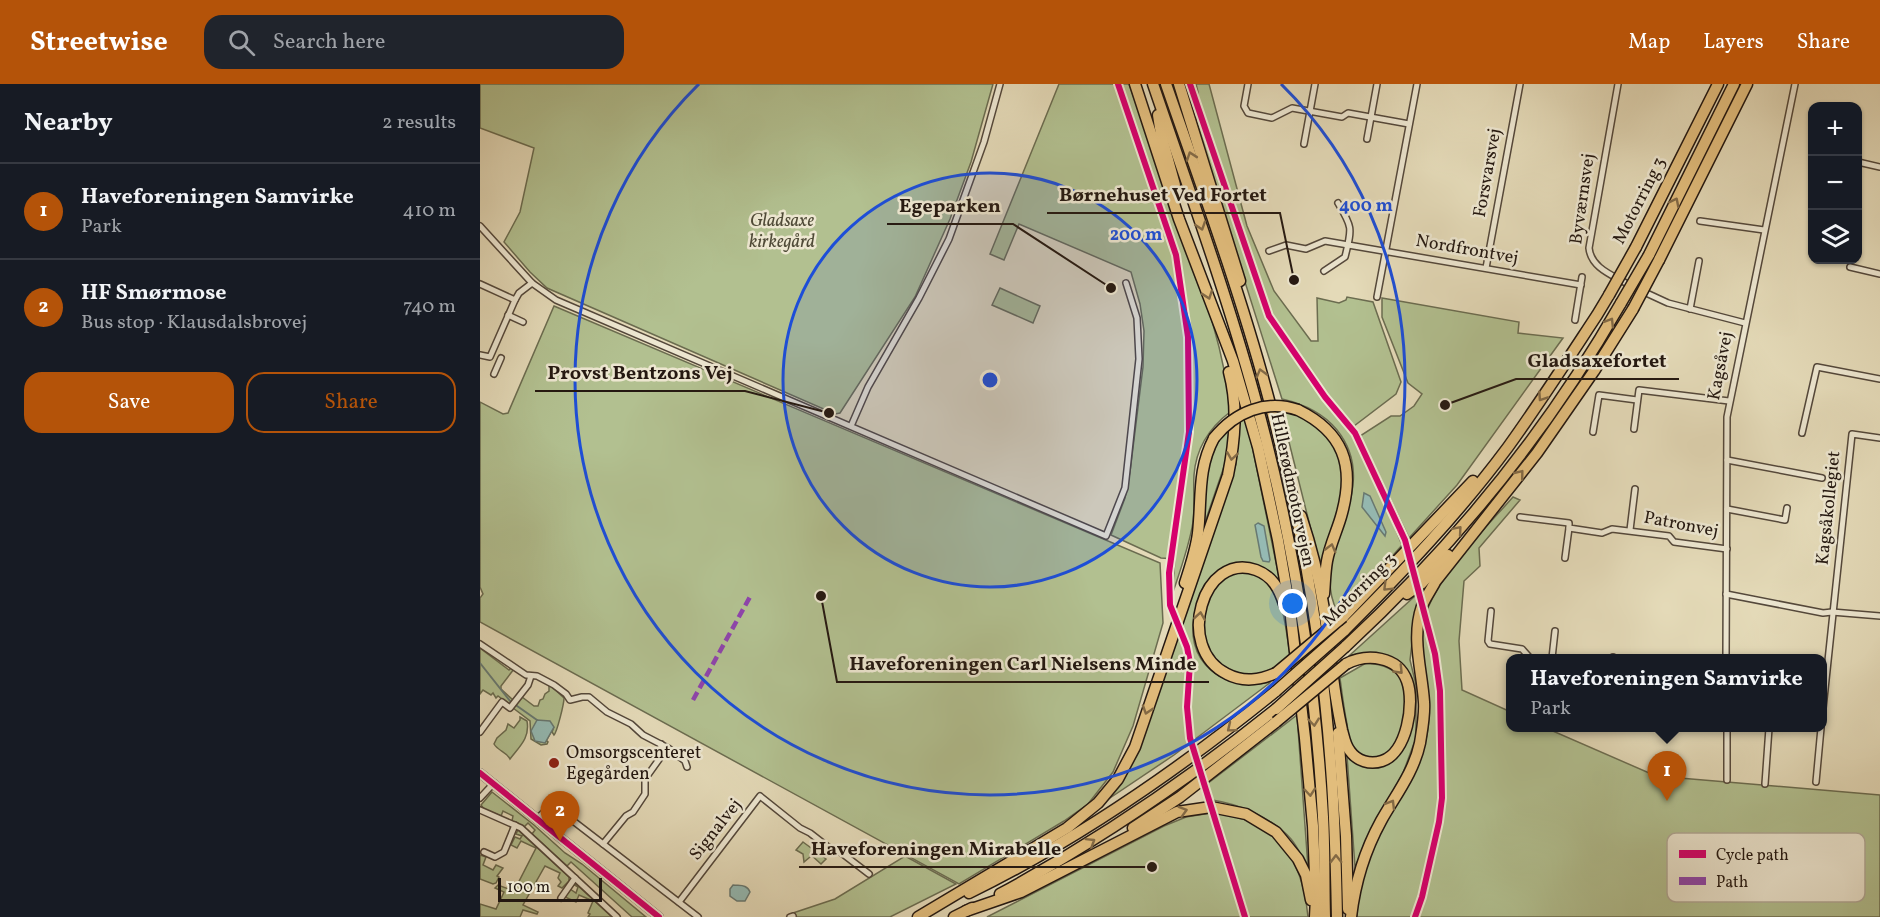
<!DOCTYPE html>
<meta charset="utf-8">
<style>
:root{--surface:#171b24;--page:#20242c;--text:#f1f3f6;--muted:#9ea1a6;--line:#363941;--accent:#b45309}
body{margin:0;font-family:Vollkorn,serif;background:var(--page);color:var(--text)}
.controls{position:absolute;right:18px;top:18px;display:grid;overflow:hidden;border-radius:12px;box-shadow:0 2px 4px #0004}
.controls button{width:54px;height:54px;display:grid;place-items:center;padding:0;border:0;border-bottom:2px solid var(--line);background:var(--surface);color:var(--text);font:30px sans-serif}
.scale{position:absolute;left:18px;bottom:15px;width:104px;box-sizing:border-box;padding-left:6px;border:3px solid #241811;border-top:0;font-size:16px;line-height:21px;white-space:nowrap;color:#241811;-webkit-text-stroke:4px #ede7d1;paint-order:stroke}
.you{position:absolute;left:813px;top:520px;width:21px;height:21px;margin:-15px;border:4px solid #fff;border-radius:50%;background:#1a73e8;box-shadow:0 0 0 9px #1a73e833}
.badge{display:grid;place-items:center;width:39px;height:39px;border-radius:50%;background:var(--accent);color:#fff;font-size:20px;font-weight:700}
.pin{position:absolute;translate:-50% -50px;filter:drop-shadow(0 2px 3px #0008)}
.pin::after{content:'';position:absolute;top:32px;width:21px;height:18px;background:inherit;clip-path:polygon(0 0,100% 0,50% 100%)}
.popup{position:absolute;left:1026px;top:570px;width:321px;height:78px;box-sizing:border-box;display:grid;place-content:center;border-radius:12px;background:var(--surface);filter:drop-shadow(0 2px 4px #0005);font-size:20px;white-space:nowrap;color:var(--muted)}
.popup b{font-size:22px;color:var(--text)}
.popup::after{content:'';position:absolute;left:50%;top:100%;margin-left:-12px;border:12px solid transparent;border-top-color:var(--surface)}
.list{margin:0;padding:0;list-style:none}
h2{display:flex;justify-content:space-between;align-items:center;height:78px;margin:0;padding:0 24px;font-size:26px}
h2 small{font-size:20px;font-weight:400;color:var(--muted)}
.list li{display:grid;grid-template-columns:39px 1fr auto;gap:18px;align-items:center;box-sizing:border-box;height:96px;padding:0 24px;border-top:2px solid var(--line)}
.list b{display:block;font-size:22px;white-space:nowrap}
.list p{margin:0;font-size:20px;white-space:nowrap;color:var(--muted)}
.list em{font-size:20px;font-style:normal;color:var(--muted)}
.actions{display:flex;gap:12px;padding:18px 24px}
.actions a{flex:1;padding:14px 0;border:2px solid var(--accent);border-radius:18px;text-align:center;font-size:21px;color:var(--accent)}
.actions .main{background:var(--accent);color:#fff}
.icon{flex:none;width:33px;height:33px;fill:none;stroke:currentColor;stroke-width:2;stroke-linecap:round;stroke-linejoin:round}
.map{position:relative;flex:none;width:1400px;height:833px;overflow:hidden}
header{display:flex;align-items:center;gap:36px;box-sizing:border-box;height:84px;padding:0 30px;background:var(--accent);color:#fff}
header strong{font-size:28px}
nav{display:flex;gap:33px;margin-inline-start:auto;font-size:21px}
.search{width:420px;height:54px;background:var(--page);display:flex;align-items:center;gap:15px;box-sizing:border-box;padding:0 21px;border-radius:18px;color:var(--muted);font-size:22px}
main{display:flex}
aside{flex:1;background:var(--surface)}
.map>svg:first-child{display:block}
</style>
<header>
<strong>Streetwise</strong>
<div class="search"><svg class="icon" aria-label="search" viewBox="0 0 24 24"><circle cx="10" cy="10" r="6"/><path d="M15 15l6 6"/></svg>Search here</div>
<nav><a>Map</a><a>Layers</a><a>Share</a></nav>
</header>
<main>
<aside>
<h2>Nearby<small>2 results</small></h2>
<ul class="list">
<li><span class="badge">1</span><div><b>Haveforeningen Samvirke</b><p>Park</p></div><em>410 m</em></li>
<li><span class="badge">2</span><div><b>HF Smørmose</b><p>Bus stop · Klausdalsbrovej</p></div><em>740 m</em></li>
</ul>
<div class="actions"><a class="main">Save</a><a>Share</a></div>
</aside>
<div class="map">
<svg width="1400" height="833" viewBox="0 0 1400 833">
<rect width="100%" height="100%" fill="#e4dab8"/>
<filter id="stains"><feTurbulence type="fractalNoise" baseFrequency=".00333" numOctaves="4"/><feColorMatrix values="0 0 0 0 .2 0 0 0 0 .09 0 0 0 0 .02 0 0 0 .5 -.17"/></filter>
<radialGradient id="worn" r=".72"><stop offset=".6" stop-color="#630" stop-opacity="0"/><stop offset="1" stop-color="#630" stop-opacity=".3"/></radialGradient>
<g fill="#b2c090" stroke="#6b6c50" stroke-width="1.5">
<polygon points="0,0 513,0 491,78 470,135 435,213 360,329 355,330 67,204 50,188 24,158 40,128 54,64 0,44"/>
<path d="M579,0H649C668,52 686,104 704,156C725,212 745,268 750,328C729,344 716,364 714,391C713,407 715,423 713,438C709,463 700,487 692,511L695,475L681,474L631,451L645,414L650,388L663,283L664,247L660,220L651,188L539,140L524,176L510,170Z"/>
<path d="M716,0H729L767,142L794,207L831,257H838L837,214L859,219L866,216L867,213L893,218L921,298L916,310L874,342L854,319C882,364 902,412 922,461L889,499L857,527C827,468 906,407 857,346C843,329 824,320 802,315L716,43L718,8Z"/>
<polygon points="520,204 560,222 553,239 512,221"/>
<polygon points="902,214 1039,238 1038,249 1083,254 977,401 929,454 880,352 911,332 920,332 934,322 942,310 928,299 902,233"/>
<polygon points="74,222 680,479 683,539 653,642 633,688 608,720 584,737 479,800 0,538 0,514 3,510 0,503 0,318 23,330 28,329"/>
<polygon points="801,326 821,331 856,356 866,398 842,490"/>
<path d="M766,332L800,498C787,489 775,479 759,479C753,479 747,483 742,486C731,493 725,503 720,514C696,568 735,610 791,598L694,671L618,722L640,697L737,437L756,380L759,335Z"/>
<polygon points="750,341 749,368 722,447 726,374"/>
<path d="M1033,413L1040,416L999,464L1000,482L984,497L979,557L982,606L1031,628V644H1066L1176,692L1400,711V833H877C877,816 882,786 888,770C902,735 929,705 942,669C957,631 943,591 942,552C940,508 1005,445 1033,413Z"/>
<path d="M756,488C762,489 770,488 775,490C805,501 805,544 810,571C802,577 793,588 784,591C773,594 762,592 752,587C721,571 716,542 730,512C732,506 737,496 743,493C746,490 752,489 756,488Z"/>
<polygon points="945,503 934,543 930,576 936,601 936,654 923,689 895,740 875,783 867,672 881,681 919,666 931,599 891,569 870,571"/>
<polygon points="0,564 29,586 32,583 34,585 21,602 21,605 33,616 30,621 18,612 16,614 13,609 11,611 3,606 0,610"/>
<path d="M886,579C899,580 915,583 921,596C929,612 924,660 909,671C896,679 875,672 869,658C867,653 868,645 867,640C864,625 862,609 860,594Z"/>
<path d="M69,600L84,614C84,620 77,648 74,651L72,648L74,643L65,659L66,656L68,658L67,660L61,661L51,655L50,637L33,624L42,613L54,622H58L60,616L63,615L65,610L69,607Z"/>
<path d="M817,631L828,783C822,774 818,763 811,755C792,734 760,720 732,716L727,700Z"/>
<path d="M40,633L47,637C50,654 40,662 30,675C27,668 18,667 14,660L17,654L26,646L28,640L34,644L40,636Z"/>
<polygon points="12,708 54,741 85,769 102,780 166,833 152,833 91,778 87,782 52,750 55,746 48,739 44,743 32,737 33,732 23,727 21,732 4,725 1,721"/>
<path d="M731,729C795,734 822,771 828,833H507L684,742L706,733Z"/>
<polygon points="38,746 89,793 89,797 82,804 78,802 81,798 78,794 80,789 65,782 43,821 58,828 57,830 43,826 40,833 0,833 0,820 16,825 24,808 15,804 18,801 34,807 56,764 41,757 37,764 31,761 35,753 40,755 42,752 36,750"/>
<polygon points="323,758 346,775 341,780 330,770 330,773 324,778 323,770 316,766"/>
<polygon points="0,771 6,773 3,781 13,786 16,781 23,784 17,792 19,793 16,799 13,800 0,795"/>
<polygon points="425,772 476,800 410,833 315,833 313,829 355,815"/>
<polygon points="93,800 96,800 132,833 108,833 110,830 108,829 113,817 99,811 96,818 85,813 90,805 96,809 98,803"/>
</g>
<g fill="#95bab3" stroke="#687972" stroke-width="1.5">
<polygon points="884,409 890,412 906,448 905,452 882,423"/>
<polygon points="778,439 784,442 790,476 789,478 783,477 781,473 775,441"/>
<polygon points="57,636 70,637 74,643 65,659 55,657 51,647"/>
<path d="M253,801C260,802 267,800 270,808L265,817H257L250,812V805Z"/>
</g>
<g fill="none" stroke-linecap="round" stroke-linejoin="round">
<polyline stroke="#687972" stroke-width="2" points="0,579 30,617 57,636"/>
<g stroke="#54483b" stroke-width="8">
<g id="street">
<polyline points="768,0 764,22 768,29 792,34 812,24 862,33 868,29 929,40"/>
<path d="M1138,0L1109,164C1111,185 1135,192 1151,202"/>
<polyline points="887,55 897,0"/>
<polyline points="824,60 835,0"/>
<polyline points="1378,78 1400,83"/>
<polyline points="1220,137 1284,146"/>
<polyline points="0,142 52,199 76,216 626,452 645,404 659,275 657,234 646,199"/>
<polyline points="789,167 806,161 826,165 845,157 1101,201"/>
<polyline points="1370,183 1400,190"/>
<polyline points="1006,184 1040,0"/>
<path d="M844,187L865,173C872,144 873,144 858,119"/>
<polyline points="0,200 35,216"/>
<polyline points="1162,207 1188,219 1265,239"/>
<polyline points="897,213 937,0"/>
<polyline points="1210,225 1219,177"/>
<polyline points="28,231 43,238"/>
<polyline points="1095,236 1102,193"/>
<polyline points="0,271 10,273 35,216 39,209 52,199"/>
<polyline points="14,290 21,274"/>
<polyline points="371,342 388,303 439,214 469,155 504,58 520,0"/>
<polyline points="1154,345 1159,306 1249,317"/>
<polyline points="1113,348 1119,311 1157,316"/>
<polyline points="1322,349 1337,283 1400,295"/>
<polyline points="1247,376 1342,394"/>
<polyline points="1247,425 1305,436 1307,424"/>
<polyline points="1040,433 1089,439 1089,444 1122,449 1132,445 1189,452 1194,458 1247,465"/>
<polyline points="1150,446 1155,405"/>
<polyline points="1085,474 1089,444"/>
<polyline points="1246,510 1343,529 1352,528 1400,532"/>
<polyline points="1011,527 1008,557 1010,560 1042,565 1050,574"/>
<polyline points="0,560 46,591 57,592 74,601 86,610 90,616 102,613 109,613 127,628 151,640 163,651 188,664 205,677 207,683"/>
<polyline points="1072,574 1075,547"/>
<polyline points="1133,574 1133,573"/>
<polyline points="1246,574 1247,333 1315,0"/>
<polyline points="1343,624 1372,350 1400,354"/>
<polyline points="0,648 22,618 30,624 48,601 51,592"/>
<polyline points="1247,696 1247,644"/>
<polyline points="1336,698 1341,644"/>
<polyline points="1285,700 1289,644"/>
<polyline points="0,714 14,699"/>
<polyline points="0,726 41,744 137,833"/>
<polyline points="58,734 68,724 75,723 218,833"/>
<polyline points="123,760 146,732 153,728 165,710 165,695 180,674 181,660"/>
<polyline points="4,768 15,773 24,768 35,741"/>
<polyline points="81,814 95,794"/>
<polyline points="199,818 280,712 320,744 330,749 348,763 359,767 389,790"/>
<polyline points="310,833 313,832"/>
</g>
</g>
<g stroke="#241811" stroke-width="10">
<polyline id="secondary" points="0,689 179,833"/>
</g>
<g stroke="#241811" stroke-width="13">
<g id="highway">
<polyline points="655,0 699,135 753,277 778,363 798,456 810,525 825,654 833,742 836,814 835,833"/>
<path d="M673,0C708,103 745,205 774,310C812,447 835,591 843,733C845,767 844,800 845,833"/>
<path d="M686,0C721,101 758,202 786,305C820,428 842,557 851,684C855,734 856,783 857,833"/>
<polyline points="699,0 760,197"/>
<polyline points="678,31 681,50 695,101"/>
<polyline points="1156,163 1238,0"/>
<polyline points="1169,171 1254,0"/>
<polyline points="1179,176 1267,0"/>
<path d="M818,326C863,348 875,381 862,429C858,445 850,460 847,477C845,488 845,499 844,510"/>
<path d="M821,432C831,462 839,494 844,525C850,565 853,606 862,646C864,653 865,661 870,667C877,677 890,681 902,677C927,669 935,619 927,597C918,572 887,569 866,580"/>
<path d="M705,499C710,483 716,466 718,449C722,414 717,386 734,354"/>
<polyline points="927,510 941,500 968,471"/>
<polyline points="863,533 993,397"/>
<path d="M864,547C922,489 979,429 1028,363C1059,320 1088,275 1117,231L1129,211"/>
<path d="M865,563C973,463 1068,347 1141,219"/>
<path d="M796,589C780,596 764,599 747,590C694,564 723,467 776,486C792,492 799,504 804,520"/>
<polyline points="858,649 866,752 868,825"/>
<polyline points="653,744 700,713 796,638"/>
<path d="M489,809C600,755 701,684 796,607"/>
<path d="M520,810C618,757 709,695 796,625"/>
<polyline points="486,827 541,808 697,728 731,723 766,730 796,748 818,775 826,791 831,816"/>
<path d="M438,833L587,744L618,719L638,695L655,663L748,391C755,356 758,322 749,288"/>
<polyline points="474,833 492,824"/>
<path d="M871,833C875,798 884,768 901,737C915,712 934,688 940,659C942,646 945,631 944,618C942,586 931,554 942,522C945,514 951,506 955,498L1057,369L1114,287L1153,225"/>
</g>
</g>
<use href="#street" stroke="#ede7d1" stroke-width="5"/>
<use href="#secondary" stroke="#ede7d1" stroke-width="8"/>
<use href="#highway" stroke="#e2bd7c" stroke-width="10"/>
<g stroke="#241811" stroke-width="13" stroke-linecap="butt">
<g id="highway-bridge">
<polyline points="1129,211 1156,163"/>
<polyline points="1141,219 1169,171"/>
<polyline points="1153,225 1179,176"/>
<path d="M734,354C755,328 786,315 818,326"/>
<polyline points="796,589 863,533"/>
<polyline points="796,607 864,547"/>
<polyline points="796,625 865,563"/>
<polyline points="796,638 866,580"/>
</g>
</g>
<use href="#highway-bridge" stroke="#e2bd7c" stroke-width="10"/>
<polyline stroke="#8e44ad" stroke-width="4.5" stroke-dasharray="9 4.5" stroke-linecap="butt" points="213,616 271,511"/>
<g stroke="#ede7d1" stroke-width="10">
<g id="cycleway">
<polyline points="638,0 696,171 708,253 709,348 689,489 690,521 707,563 710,579 707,623 710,654 765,833"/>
<polyline points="710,0 789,232 845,313 875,349 925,456 955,570 960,607 962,714 959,738 942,813 935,833"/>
<polyline points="0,689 179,833"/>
</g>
</g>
<use href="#cycleway" stroke="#d6006c" stroke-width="6"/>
</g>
<defs><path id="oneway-chevron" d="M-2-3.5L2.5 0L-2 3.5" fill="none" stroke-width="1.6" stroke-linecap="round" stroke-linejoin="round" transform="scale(1.5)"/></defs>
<g stroke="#836a46">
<use href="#oneway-chevron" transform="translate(711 72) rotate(-109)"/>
<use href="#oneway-chevron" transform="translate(1195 118) rotate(-63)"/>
<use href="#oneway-chevron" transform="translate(721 142) rotate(72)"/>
<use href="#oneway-chevron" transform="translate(728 211) rotate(71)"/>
<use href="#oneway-chevron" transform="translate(1130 238) rotate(-58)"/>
<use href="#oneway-chevron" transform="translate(781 289) rotate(-106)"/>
<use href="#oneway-chevron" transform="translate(1062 313) rotate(124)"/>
<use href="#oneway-chevron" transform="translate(752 372) rotate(99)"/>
<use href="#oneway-chevron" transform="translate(1040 390) rotate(-51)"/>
<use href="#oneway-chevron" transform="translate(978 446) rotate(-49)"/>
<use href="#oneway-chevron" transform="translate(851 464) rotate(-75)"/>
<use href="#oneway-chevron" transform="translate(907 503) rotate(135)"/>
<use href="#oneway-chevron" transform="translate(720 532) rotate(-81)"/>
<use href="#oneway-chevron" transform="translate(919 586) rotate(46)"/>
<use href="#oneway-chevron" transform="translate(667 626) rotate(108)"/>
<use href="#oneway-chevron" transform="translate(834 638) rotate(84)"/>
<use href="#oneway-chevron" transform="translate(751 644) rotate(141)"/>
<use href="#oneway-chevron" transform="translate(830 708) rotate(85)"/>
<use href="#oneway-chevron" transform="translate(911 720) rotate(-59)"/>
<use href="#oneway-chevron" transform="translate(703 727) rotate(-16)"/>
<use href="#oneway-chevron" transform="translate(611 758) rotate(-32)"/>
<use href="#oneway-chevron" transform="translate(856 775) rotate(-91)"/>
</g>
<circle cx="510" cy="296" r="207" fill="#1d4ed8" fill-opacity=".12"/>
<g fill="none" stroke="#1d4ed8" stroke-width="3">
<circle cx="510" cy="296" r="207"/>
<path d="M801 0A415 415 0 1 1 219 0"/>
</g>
<circle fill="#8f2418" stroke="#ede7d1" stroke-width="2" cx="74" cy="679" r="6"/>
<g text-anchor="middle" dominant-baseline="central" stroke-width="5" stroke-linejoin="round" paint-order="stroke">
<g font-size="18" fill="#241811" stroke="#ede7d1">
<text transform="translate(1008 89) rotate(-80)">Forsvarsvej</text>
<text transform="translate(1103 115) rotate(-82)">Byværnsvej</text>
<text transform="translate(1160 117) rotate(-63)">Motorring 3</text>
<text transform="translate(987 166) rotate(10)">Nordfrontvej</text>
<text transform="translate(1241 282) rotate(-79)">Kagsåvej</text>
<text transform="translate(812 406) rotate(78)">Hillerødmotorvejen</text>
<text transform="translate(1349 424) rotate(-84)">Kagsåkollegiet</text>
<text transform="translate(1201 441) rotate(11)">Patronvej</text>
<text transform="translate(880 506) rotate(-45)">Motorring 3</text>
<text transform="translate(236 746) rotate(-52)">Signalvej</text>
</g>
<g font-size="18" font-style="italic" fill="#4f4a37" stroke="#ede7d1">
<text x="302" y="137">Gladsaxe<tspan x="302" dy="21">kirkegård</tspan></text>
</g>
<g font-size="18" fill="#241811" stroke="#ede7d1" text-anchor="start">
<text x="86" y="669">Omsorgscenteret<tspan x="86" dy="21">Egegården</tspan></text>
</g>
</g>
<rect x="1187" y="749" width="198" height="69" rx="9" fill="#ede7d1" stroke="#b1a997" stroke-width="1.5"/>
<rect x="1199" y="766" width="27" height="8" fill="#d6006c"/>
<rect x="1199" y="793" width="27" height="8" fill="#8e44ad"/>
<g font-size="16" fill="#241811">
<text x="1236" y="776">Cycle path</text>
<text x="1236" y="803">Path</text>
</g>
<circle cx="510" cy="296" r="9" fill="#1d4ed8" stroke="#ede7d1" stroke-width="3"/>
<g font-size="18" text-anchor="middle" font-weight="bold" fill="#1d4ed8" stroke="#ede7d1" stroke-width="5" stroke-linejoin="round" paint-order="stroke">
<text x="886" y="127">400 m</text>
<text x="656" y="156">200 m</text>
</g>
<path fill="none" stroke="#241811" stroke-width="2" d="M814 196L800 129H567M631 204L533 140H407M965 321L1036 295H1199M349 329L265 307H55M341 512L357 598H729M672 783L594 783H319"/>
<g fill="#241811" stroke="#ede7d1" stroke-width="2">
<circle cx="814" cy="196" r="6"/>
<circle cx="631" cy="204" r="6"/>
<circle cx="965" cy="321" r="6"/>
<circle cx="349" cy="329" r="6"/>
<circle cx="341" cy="512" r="6"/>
<circle cx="672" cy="783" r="6"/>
</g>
<g font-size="20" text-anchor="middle" font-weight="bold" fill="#241811" stroke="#ede7d1" stroke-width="5" stroke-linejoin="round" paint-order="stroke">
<text x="683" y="117">Børnehuset Ved Fortet</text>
<text x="470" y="128">Egeparken</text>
<text x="1117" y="283">Gladsaxefortet</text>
<text x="160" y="295">Provst Bentzons Vej</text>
<text x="543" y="586">Haveforeningen Carl Nielsens Minde</text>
<text x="456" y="771">Haveforeningen Mirabelle</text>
</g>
<rect width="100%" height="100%" filter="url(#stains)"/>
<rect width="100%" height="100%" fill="url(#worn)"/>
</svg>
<div class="controls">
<button>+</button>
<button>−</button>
<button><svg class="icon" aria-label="layers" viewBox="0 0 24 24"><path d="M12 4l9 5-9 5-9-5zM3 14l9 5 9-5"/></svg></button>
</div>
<div class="scale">100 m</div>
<div class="you"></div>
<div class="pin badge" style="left:1187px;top:717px">1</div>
<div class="popup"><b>Haveforeningen Samvirke</b>Park</div>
<div class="pin badge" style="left:80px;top:757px">2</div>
</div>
</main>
